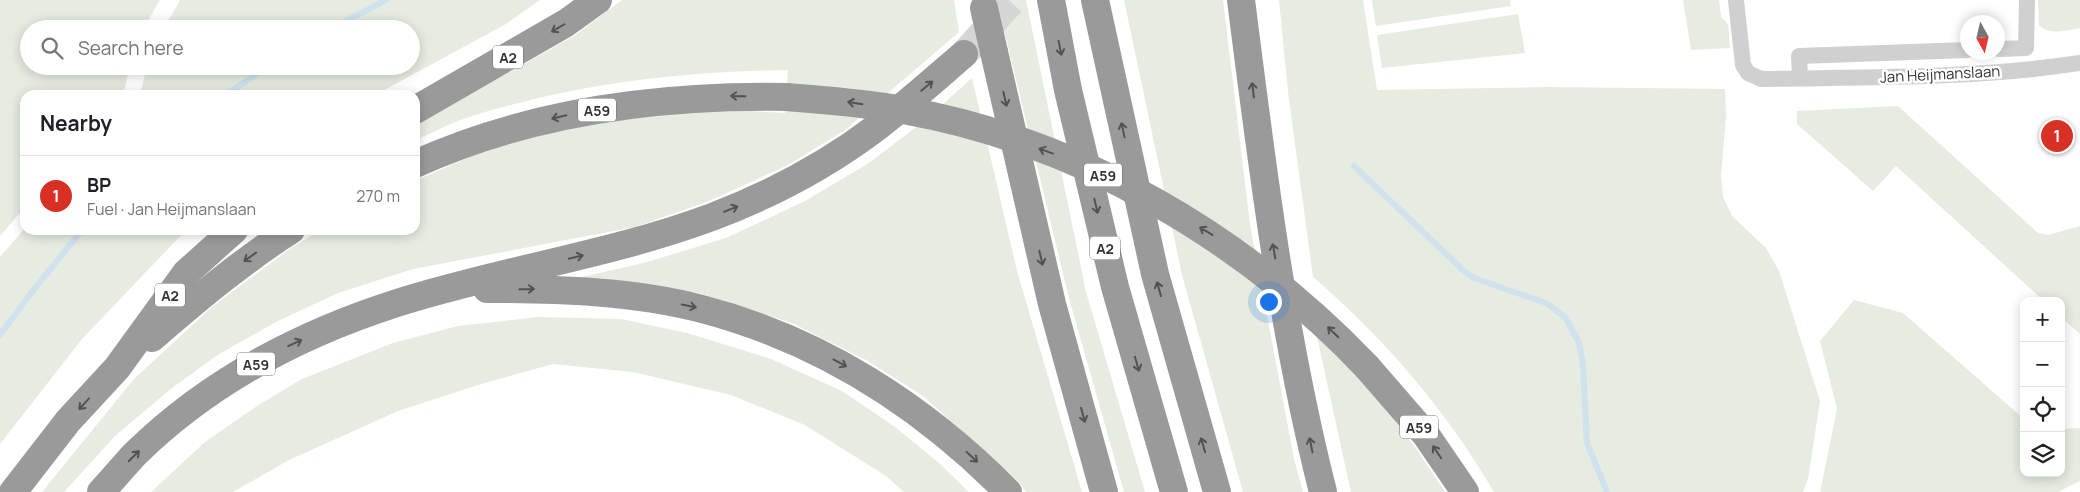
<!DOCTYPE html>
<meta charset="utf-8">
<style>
:root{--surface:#fff;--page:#f2f2f2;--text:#202124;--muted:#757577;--line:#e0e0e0;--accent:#d93025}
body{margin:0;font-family:Manrope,sans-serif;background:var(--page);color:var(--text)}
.controls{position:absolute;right:15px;bottom:15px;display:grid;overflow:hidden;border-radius:10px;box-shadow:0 2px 12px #0003}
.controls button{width:45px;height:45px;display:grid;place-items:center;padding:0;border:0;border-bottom:1px solid var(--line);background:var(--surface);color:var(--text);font:25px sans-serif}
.compass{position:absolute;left:1960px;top:15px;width:45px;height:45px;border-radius:50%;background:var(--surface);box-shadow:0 2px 12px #0003;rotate:172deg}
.you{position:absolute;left:1268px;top:301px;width:18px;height:18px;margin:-12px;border:4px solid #fff;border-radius:50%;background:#1a73e8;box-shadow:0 0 0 8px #1a73e833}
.badge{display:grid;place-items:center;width:32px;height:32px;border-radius:50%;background:var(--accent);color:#fff;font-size:16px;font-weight:700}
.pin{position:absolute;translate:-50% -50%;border:2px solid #fff;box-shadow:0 1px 5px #0006}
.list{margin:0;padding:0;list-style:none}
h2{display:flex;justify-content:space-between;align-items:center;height:65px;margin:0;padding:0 20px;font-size:21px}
h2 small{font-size:16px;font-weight:400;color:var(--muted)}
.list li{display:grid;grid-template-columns:32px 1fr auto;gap:15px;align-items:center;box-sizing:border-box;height:80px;padding:0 20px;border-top:1px solid var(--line)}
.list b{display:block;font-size:19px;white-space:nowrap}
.list p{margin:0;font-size:16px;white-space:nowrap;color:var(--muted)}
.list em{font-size:16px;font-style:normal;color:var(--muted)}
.icon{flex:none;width:28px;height:28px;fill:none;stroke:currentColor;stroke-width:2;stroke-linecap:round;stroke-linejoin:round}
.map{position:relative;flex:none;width:2080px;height:492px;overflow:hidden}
.search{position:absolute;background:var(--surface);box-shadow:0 2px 12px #0003;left:20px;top:20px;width:400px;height:55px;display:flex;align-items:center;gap:12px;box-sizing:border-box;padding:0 18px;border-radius:28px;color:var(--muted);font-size:19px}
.panel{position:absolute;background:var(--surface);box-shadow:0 2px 12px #0003;left:20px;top:90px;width:400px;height:145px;border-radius:15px}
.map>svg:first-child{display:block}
</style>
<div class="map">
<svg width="2080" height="492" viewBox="0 0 2080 492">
<rect width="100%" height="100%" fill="#fff"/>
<g fill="#e6ecdf">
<polygon points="0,0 160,0 143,29 29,29 29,66 130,66 123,95 25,95 25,207 0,236"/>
<polygon points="180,0 540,0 506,24 375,95 140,95 147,66 411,66 411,29 164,29"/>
<path d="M622,0H954L959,32L845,130L788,165L709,201L635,227L413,269L338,293L278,321L219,354L172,388L115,436L64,492H42L134,379L213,306L291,248L321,230H415V181L472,156L560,129L671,113L730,110L785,113L788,70C677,71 566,85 460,120C445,126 430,134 415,140V125L574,36Z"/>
<polygon points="999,0 1026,0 1086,292 1145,492 1124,492 1069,298 1003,26"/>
<polygon points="1124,0 1223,0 1250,225 1294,459 1303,492 1243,492 1182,275"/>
<path d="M1279,0H1363L1377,90L1548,87L1725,89L1726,116L1721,175L1723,197L1732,216L1766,248L1779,271L1820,401L1808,479L1803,492H1494C1447,411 1384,338 1313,277L1288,92Z"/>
<polygon points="1372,0 1510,0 1511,6 1376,26"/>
<polygon points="1683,0 1719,0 1721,17 1728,24 1730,48 1691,50"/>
<path d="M2038,0H2080V28C2067,30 2049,36 2039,25Z"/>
<polygon points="1518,14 1525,53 1382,68 1377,35"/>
<polygon points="972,78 1017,271 1082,492 1026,492 1018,481 923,396 868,361 792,323 699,293 620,282 573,279 644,263 726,238 805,201 869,163 924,121"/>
<polygon points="1898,106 2038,233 2048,235 2080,226 2080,334 2061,317 2061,301 2044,301 1896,166 1873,191 1797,124 1797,111"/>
<polygon points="25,228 25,230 186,230 82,339 0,444 0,257"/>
<polygon points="1854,300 1903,313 2024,419 2024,473 2061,473 2061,429 2080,428 2080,481 2058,492 1820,492 1837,409 1820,341"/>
<polygon points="538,317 621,319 687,333 771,359 842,391 895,427 939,463 969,492 904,492 886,476 805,425 731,395 633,372 553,364 481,384 398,411 289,460 233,492 151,492 205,442 257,406 302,379 393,343 458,326"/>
<polygon points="1317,337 1371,389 1415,447 1445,492 1351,492"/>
</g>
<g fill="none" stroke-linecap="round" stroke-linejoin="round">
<g stroke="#cfe2ee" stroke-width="6">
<polyline points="331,29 386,0"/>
<polyline points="226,95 268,66"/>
<polyline points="1354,166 1465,272 1474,278 1546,303 1566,318 1579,343 1583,365 1587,443 1607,492"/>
<polyline points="0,335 27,298 82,230"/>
</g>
<polyline stroke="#d6d6d6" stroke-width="28" stroke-dasharray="28 14" stroke-linecap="butt" points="964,54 1013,0"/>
<g stroke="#d0d0d0" stroke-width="16">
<path d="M1736,0L1743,65L1748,73L1761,79C1867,77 1975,79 2080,63"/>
<polyline points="1998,49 2026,48 2027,0"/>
<polyline points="1800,78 1799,56 1968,50"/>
</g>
<g stroke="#9a9a9a" stroke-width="28">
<polyline points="1051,0 1068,90 1115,287 1174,492"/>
<polyline points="1095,0 1155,274 1217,492"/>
<path d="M1241,0C1262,165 1282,330 1323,492"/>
<polyline points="994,52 1052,304 1104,492"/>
<polyline points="415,110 566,23 598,0"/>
<path d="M415,164C532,111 659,95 786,97"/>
<path d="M487,289C558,289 633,291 702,309C820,340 923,406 1008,492"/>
<path d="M152,338C197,299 241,262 291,230"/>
<polyline points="1367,367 1426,435 1465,492"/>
<polyline points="13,492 68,421 117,368 186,273 234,230"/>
<path d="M101,492C112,480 123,467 134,455C207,383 300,334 397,303C501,270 610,255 712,217C770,195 827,165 877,127C907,104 935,79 964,54"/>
</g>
<g stroke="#9a9a9a" stroke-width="28">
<polyline points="984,8 994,52"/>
<path d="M786,97C826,100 864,103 903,110C1081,142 1243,237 1367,367"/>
</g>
</g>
<defs><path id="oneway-shaft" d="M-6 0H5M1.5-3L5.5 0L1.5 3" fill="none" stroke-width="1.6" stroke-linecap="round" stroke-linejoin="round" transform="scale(1.25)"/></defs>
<g stroke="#525252">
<use href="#oneway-shaft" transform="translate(558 28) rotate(150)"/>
<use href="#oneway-shaft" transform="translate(1060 48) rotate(79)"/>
<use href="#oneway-shaft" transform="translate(927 86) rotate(-40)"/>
<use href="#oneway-shaft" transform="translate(1253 90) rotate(-97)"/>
<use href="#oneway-shaft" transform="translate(738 96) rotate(-179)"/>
<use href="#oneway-shaft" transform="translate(1005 99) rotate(77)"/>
<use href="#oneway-shaft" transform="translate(855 103) rotate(-171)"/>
<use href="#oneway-shaft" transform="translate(559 117) rotate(167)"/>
<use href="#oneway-shaft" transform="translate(1123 130) rotate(-102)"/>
<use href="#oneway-shaft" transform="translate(1046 151) rotate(-160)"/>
<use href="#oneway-shaft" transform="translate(1096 206) rotate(77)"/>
<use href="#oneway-shaft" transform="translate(731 209) rotate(-22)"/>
<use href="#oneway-shaft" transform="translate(1206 231) rotate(-149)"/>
<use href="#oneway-shaft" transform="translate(1274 251) rotate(-100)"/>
<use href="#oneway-shaft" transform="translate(250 257) rotate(144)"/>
<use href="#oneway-shaft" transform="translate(576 257) rotate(-14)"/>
<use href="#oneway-shaft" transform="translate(1041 258) rotate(77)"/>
<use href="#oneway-shaft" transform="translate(527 289) rotate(-1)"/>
<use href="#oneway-shaft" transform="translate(1159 289) rotate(-106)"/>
<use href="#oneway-shaft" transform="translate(689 306) rotate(11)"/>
<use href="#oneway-shaft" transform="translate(1333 332) rotate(-136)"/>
<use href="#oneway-shaft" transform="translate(295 343) rotate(-25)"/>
<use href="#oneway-shaft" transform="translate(840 363) rotate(28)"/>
<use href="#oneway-shaft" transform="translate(1137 364) rotate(74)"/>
<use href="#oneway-shaft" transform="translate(84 404) rotate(132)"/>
<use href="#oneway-shaft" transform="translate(1083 415) rotate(75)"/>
<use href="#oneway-shaft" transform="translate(1203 445) rotate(-106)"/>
<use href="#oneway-shaft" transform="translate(1311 445) rotate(-102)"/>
<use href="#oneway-shaft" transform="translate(1437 452) rotate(-124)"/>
<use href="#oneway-shaft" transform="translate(134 456) rotate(-45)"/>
<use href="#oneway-shaft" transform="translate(972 457) rotate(43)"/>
</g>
<g text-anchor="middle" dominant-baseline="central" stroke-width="5" stroke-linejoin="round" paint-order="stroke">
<g fill="#fff" stroke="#707070" stroke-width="1">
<rect x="493" y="45.5" width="30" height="23" rx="4"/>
<rect x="578" y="98.5" width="38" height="23" rx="4"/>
<rect x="1084" y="163.5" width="38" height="23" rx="4"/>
<rect x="1090" y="236.5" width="30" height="23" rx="4"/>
<rect x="155" y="283.5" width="30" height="23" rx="4"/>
<rect x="237" y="352.5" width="38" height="23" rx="4"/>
<rect x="1400" y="415.5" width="38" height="23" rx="4"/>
</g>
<g font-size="14" font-weight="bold" fill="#333">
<text x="508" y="57">A2</text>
<text x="597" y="110">A59</text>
<text x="1103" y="175">A59</text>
<text x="1105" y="248">A2</text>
<text x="170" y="295">A2</text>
<text x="256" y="364">A59</text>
<text x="1419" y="427">A59</text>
</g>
<g font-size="15" fill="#333" stroke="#fff">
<text transform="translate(1940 74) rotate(-3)">Jan Heijmanslaan</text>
</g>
</g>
</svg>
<div class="controls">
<button>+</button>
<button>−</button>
<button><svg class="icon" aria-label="locate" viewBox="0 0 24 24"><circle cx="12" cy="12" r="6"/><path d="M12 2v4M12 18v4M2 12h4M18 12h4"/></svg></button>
<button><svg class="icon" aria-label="layers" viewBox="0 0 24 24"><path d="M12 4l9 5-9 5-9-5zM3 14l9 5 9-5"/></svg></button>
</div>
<svg class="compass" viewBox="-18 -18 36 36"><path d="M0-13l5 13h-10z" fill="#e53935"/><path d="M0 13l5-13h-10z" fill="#757577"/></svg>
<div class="you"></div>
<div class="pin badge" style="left:2057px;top:136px">1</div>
<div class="search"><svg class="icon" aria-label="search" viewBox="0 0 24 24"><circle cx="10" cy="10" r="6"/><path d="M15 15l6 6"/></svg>Search here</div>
<section class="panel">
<h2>Nearby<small></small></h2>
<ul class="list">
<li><span class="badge">1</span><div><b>BP</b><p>Fuel · Jan Heijmanslaan</p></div><em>270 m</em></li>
</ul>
</section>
</div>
